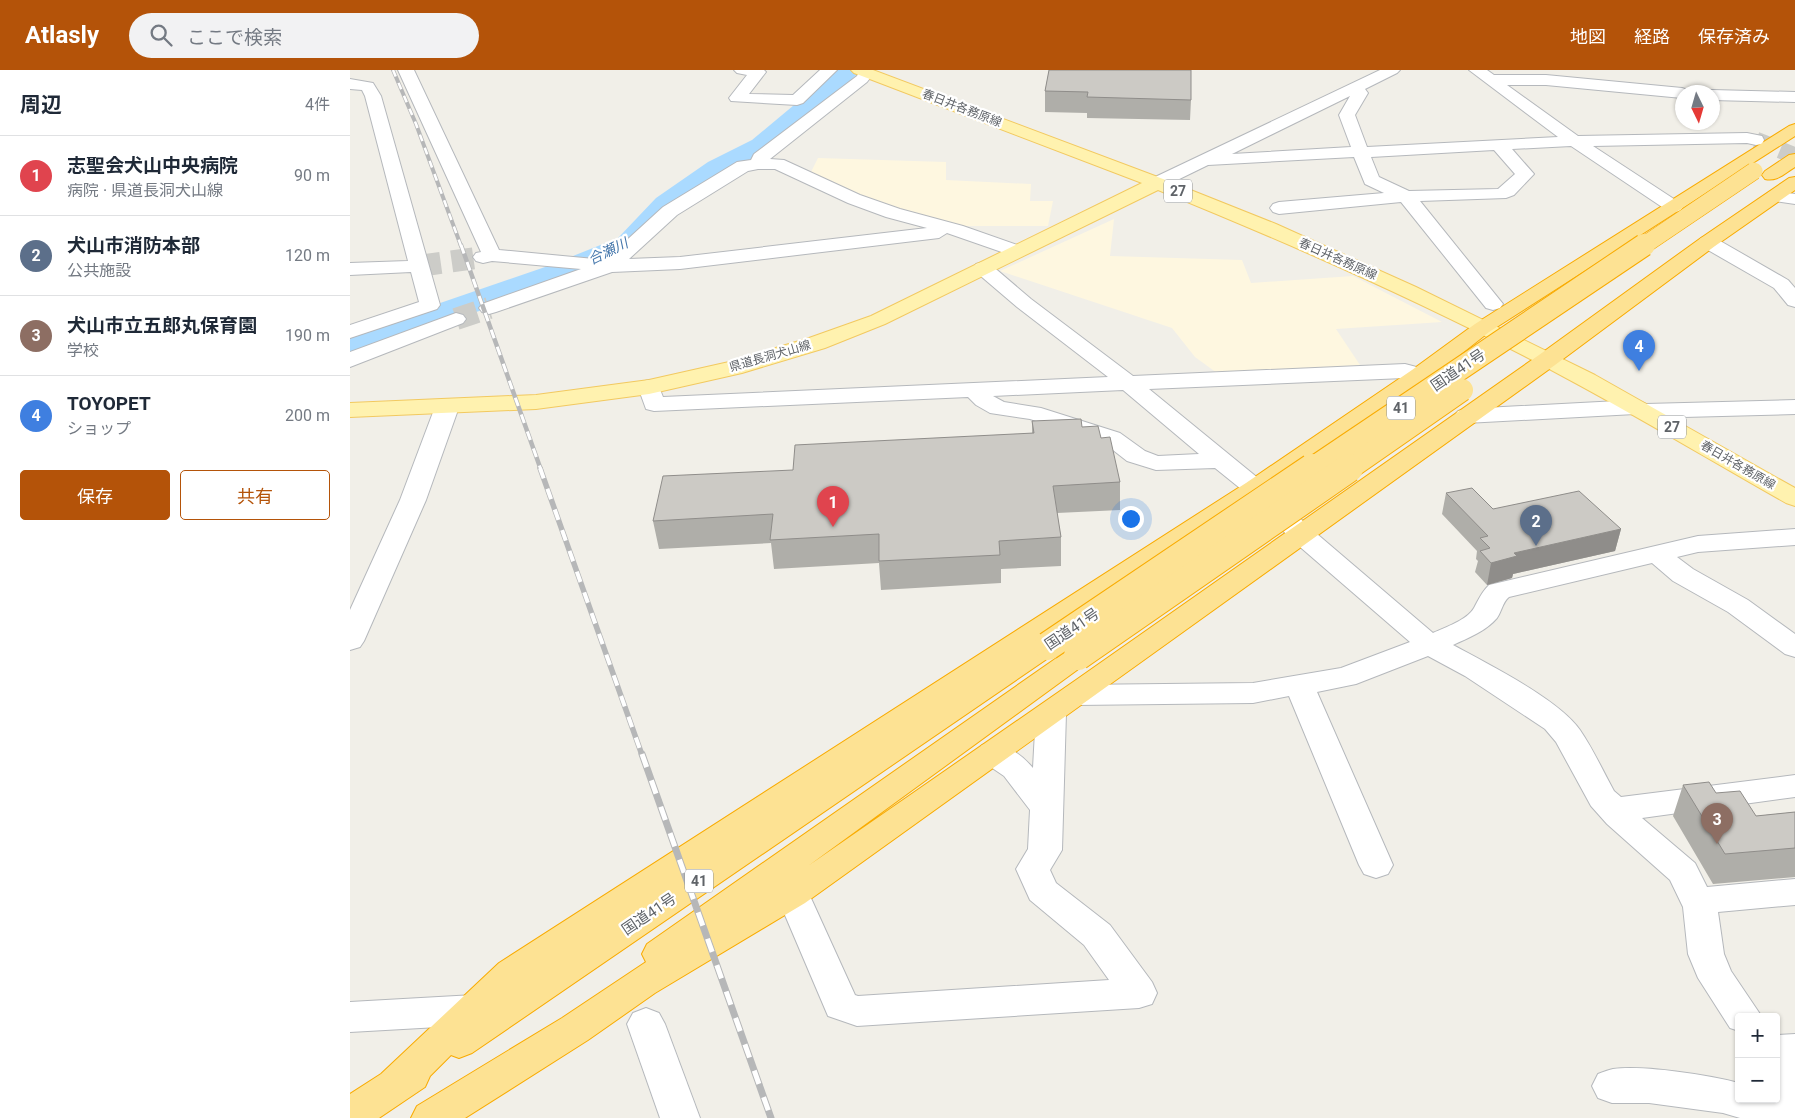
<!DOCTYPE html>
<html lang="ja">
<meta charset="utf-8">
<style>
:root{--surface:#fff;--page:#f2f2f3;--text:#1f2937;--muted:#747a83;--line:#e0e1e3;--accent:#b45309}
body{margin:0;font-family:Roboto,"Noto Sans JP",sans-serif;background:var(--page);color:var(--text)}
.controls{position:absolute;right:15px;bottom:15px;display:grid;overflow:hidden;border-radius:5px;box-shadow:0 1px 4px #0004}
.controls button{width:45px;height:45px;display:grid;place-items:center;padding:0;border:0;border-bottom:1px solid var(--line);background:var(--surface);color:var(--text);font:25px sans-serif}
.compass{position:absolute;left:1325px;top:15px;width:45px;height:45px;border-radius:50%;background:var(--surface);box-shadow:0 1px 4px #0004;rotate:175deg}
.you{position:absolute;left:780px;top:448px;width:18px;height:18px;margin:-12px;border:4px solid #fff;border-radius:50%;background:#1a73e8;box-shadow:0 0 0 8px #1a73e833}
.badge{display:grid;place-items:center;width:32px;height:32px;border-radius:50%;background:var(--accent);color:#fff;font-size:16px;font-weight:700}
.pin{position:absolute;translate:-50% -41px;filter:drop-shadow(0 1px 2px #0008)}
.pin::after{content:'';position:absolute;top:26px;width:18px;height:15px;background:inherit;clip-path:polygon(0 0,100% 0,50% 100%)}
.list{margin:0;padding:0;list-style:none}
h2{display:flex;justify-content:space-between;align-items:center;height:65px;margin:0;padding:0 20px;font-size:21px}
h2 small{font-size:16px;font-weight:400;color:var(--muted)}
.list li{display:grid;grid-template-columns:32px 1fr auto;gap:15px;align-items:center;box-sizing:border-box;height:80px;padding:0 20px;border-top:1px solid var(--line)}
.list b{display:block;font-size:19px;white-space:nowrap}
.list p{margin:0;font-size:16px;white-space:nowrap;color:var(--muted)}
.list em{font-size:16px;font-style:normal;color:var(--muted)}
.actions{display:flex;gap:10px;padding:15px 20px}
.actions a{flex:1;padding:11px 0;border:1px solid var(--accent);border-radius:5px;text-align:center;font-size:18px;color:var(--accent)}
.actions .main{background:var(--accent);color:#fff}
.icon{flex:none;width:28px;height:28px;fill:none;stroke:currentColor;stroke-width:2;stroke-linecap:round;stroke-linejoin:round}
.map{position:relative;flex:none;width:1445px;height:1048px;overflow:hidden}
header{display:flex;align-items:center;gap:30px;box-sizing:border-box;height:70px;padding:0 25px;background:var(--accent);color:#fff}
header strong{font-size:24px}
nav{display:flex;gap:28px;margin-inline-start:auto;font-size:18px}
.search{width:350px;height:45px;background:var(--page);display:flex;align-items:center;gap:12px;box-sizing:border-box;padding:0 18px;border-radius:28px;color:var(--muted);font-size:19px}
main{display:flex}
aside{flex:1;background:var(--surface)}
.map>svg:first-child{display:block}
</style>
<header>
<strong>Atlasly</strong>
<div class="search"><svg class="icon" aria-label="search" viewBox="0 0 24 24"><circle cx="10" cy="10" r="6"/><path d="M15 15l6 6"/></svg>ここで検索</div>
<nav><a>地図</a><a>経路</a><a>保存済み</a></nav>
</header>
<main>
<aside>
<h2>周辺<small>4件</small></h2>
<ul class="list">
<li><span class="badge" style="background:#e0444e">1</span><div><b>志聖会犬山中央病院</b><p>病院 · 県道長洞犬山線</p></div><em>90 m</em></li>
<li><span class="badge" style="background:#5c6f8a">2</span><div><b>犬山市消防本部</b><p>公共施設</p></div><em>120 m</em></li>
<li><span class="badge" style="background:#8d6e63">3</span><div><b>犬山市立五郎丸保育園</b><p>学校</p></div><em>190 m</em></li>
<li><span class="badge" style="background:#3f7fe0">4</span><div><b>TOYOPET</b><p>ショップ</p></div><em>200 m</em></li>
</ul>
<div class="actions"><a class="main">保存</a><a>共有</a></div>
</aside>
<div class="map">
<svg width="1445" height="1048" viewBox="0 0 1445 1048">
<rect width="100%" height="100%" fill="#f1efe8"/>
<g fill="#fef7e0">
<polygon points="468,88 596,92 596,110 681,114 680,131 703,131 698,156 608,156 549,141 458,108"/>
<polygon points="764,149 760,186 892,190 901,213 1003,206 1092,252 986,259 1010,295 947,301 867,303 845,287 822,258 650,201"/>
</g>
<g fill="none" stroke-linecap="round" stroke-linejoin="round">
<polygon fill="#aadaff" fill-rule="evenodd" points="486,0 512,0 420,82 378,104 326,140 288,180 220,210 0,285 0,264 198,196 268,168 306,128 358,92 402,70"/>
<polyline stroke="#ccccc8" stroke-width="17" stroke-dasharray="17 9" stroke-linecap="butt" points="1406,70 1445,86"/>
<g stroke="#ccccc8" stroke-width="22" stroke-dasharray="22 11" stroke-linecap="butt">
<polyline points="69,196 133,187"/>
<polyline points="106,249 139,238"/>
</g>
<g stroke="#b5b8bc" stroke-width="2">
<g id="minor">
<path d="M48,0H64L149,180L255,190L313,137L387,92L401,90L404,84L507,6L510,0H522L524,3L517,12L420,89L434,90L510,125L550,139L613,156L673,177L676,181L673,185L666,187L597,163L589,168L330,199L262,202L146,242L139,244L132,242L129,238L132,234L231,199L142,191L133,193L126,191L123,187L126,183L131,182ZM408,99H425L498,133L536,147L577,158L330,187L279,189L327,145L398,101Z"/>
<polygon points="384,0 414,0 416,2 399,24 443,25 470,0 487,0 453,33 447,35 381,31 379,28 397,5 387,3"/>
<path d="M1030,0H1050L1047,3L1015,19L1018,23L1005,45L1017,77L1208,67L1119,0H1137L1144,5H1196L1332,18L1338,20L1339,22H1332V28L1196,15H1157L1228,66L1397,63L1412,66L1414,70L1412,74L1406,75L1397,73L1243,76L1330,133L1333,137L1330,141L1324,142L1318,141L1221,76L1162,79L1184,104L1164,125L1156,128L1070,131L1153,234L1150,238L1143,240L1136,238L1051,132L929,144L923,142L920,138L923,134L929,132L1034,123L1015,114L1004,87L858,95L813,117L807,118L801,117L798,113L801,109ZM1000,26L989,45L1001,77L882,84ZM1144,80L1165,104L1148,119L1059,121L1029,107L1021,87Z"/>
<polygon points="0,9 23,13 31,26 90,235 87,239 0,268 0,255 69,232 61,202 0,205 0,193 58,191 15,26 12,20 0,19"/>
<polygon points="1362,20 1445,22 1445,32 1362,30 1362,22 1356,22"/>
<polygon points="1425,121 1445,124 1445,134 1419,130 1416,126 1419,122"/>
<polygon points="1358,166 1365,168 1438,210 1445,218 1445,237 1438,235 1424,218 1351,176 1348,172 1351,168"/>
<path d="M633,192L640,194L681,229L783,306L1055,294L1078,300L1081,305L1078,310L1070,312L1054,308L799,319L914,413L960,458L1083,563C1096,557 1117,550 1124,538C1129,529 1131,523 1139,515L1348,466L1445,459V475L1348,482L1327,487L1343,499L1398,530L1445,564V587L1435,584L1378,542L1323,511L1302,493L1159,527C1152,533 1152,541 1147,548C1136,561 1118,568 1103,575C1138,594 1208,629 1230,660C1243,679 1253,701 1264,721L1271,727L1445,705V727L1292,748L1345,793L1357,817L1445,809V835L1368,842L1374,884L1381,901L1412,947H1389V961L1380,958L1348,908L1338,884L1333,837L1320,810L1257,754L1241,736L1206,672L1195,659L1115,606L1078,586L1006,614L967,622L1043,795L1038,804L1026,808L1014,804L1009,795L939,626L903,633L726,635L715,632L711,625L715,618L726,615L903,613L991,598L1060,572L942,470L896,423L865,398L806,400L777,391L754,373L680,349L640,343L626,335L618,327L304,341L296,339L288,317L291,312L299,310L307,312L313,327L758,307L667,237L626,202L623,198L626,194ZM773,320L849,384L808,386L795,381L770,363L691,338L654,332L643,326Z"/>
<polygon points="106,243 113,245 116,249 113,253 0,297 0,282"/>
<polygon points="97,330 105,332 109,337 76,430 14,571 10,577 0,580 0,540 50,430 85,337 89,332"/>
<polygon points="1287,330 1296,334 1445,330 1445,344 1295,348 1285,344 1116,353 1108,351 1104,346 1108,341 1116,339"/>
<path d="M701,633L712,636L716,643L712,780L700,800L706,813L760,855L802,912L807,923L802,934L789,938L507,956L478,946L426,824L431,815L443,811L455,815L505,925L508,926L759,910L734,875L680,830L666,799L678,779L680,740L654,706L632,691L627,683L632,675C652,670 670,683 683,698L686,643L690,636Z"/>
<polygon points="124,925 137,929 143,940 137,951 124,955 0,962 0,932"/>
<polygon points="296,938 309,943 315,954 350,1048 310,1048 277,954 283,943"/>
<path d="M1445,964V1048H1390L1373,1043L1299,1033H1262L1248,1028L1242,1016L1248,1004C1253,1002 1258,1000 1263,999C1294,995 1358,1005 1389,1013V1029H1426V965Z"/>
</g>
</g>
<g stroke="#f2c960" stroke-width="2">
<path id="major" d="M501,0H523L813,109L926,154L1066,217L1245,305L1445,418V436L1436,433C1367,394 1299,353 1229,315C1093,241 951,178 808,120L535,254L475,278L392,303L299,324L186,339L0,347V333L186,325L299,310L379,292L459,268L521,246L792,113L504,3Z"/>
</g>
<g stroke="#f9ab00" stroke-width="2">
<g id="highway">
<polygon points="1445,54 1445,66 1139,262 1078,310 914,423 697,567 707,570 711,576 707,582 122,983 109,988 101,985 80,1006 75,1017 29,1048 0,1048 0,1024 31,1004 149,893 896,413 1062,300 1125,254 1439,56"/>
<path d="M1445,84V97C1435,103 1427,112 1415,109L1412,105L1415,101L1439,85Z"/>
<polygon points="1445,107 1445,120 1365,176 1205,295 455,833 305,923 238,970 115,1048 61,1048 67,1036 212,948 296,892 292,884 297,874 718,580 728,577 738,580 742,586 738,592 458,796 726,610 1189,285 1351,168 1439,108"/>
</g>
</g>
<use href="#minor" fill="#fff" fill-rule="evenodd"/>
<use href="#major" fill="#fff2af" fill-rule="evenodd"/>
<use href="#highway" fill="#fde293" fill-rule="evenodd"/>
<g stroke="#b6b7b8" stroke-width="4">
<polyline id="rail-far3" points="43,0 66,54 111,176"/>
</g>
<g stroke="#b6b7b8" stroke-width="4.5">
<polyline id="rail-far2" points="111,175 191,400"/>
</g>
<g stroke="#b6b7b8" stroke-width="5.5">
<polyline id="rail-far1" points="190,398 292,685"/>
</g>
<g stroke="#b6b7b8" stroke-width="7">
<polyline id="rail" points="292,684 421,1048"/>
</g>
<use href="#rail-far3" stroke="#fff" stroke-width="2.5" stroke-dasharray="7" stroke-linecap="butt"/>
<use href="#rail-far2" stroke="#fff" stroke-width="3" stroke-dasharray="9" stroke-linecap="butt"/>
<use href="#rail-far1" stroke="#fff" stroke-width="4" stroke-dasharray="11" stroke-linecap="butt"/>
<use href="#rail" stroke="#fff" stroke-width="5" stroke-dasharray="14" stroke-linecap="butt"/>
<g stroke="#f9ab00" stroke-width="18" stroke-linecap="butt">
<polyline id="highway-bridge-far2" points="1293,176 1404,101"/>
</g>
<g stroke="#f9ab00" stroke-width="24" stroke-linecap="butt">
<g id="highway-bridge-far1">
<polyline points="960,400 1294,175"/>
<polyline points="997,400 1112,320"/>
</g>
</g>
<g stroke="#f9ab00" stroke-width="30" stroke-linecap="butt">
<g id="highway-bridge">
<polyline points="698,576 962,398"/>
<polyline points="728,586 999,398"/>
</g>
</g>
<use href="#highway-bridge-far2" stroke="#fde293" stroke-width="17"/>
<use href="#highway-bridge-far1" stroke="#fde293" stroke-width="22"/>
<use href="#highway-bridge" stroke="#fde293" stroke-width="28"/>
</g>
<g fill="#afaea9">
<polygon points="699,0 841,30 840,50 737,48 737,43 695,42 695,21"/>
<polygon points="682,351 732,357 751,368 770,412 770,440 707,443 711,467 711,496 651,499 651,513 531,520 529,493 424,499 421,473 309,479 303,451 443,400 682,363"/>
<polygon points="1096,423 1143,439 1271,459 1265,481 1163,504 1162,508 1137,515 1125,502 1128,491 1126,489 1127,481 1092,444"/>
<polygon points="1333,715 1406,746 1445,742 1445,807 1363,814 1323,746"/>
</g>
<polygon fill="#8f8d8a" points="1271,459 1265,481 1163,504 1162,508 1137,515 1141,493 1164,483"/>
<g fill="#cccac5" stroke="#8f8d8a">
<polygon points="699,0 841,0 841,30 737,27 738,22 695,21"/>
<polygon points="731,349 732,357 748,356 751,368 760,367 770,412 703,416 711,467 649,471 650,485 529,491 529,464 420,470 423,444 303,451 313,406 443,400 445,375 684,363 682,351"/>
<polygon points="1122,418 1143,439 1229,421 1271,459 1164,483 1167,486 1141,493 1130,481 1140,478 1130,468 1138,466 1096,423"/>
<polygon points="1359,712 1366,723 1390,721 1406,746 1445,742 1445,778 1375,784 1333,715"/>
</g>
<g text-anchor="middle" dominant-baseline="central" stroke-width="4.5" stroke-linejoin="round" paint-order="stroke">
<g font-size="12" fill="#5f6368" stroke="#fff">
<text transform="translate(612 38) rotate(21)">春日井各務原線</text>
<text transform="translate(988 189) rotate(24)">春日井各務原線</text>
<text transform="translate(420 286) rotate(-16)">県道長洞犬山線</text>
<text transform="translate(1388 395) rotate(30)">春日井各務原線</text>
</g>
<g fill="#fff" stroke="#8f9295" stroke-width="1">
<rect x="814" y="109.5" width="28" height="23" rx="4"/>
<rect x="1037" y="326.5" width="28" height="23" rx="4"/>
<rect x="1308" y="345.5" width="28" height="23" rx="4"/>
<rect x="335" y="799.5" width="28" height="23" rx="4"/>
</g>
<g font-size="14" font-weight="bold" fill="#5f6368">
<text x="828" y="121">27</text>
<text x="1051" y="338">41</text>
<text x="1322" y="357">27</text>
<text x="349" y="811">41</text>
</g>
<g font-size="14" font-style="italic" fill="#4174aa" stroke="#fff">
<text transform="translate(258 181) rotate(-26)">合瀬川</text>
</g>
<g font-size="15" fill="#5f6368" stroke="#fff">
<text transform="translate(1108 300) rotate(-34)">国道41号</text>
<text transform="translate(722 559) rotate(-34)">国道41号</text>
<text transform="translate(299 844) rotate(-34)">国道41号</text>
</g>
</g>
</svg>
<div class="controls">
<button>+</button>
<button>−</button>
</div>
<svg class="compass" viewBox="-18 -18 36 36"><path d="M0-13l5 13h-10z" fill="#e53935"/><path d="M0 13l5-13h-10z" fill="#747a83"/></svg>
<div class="you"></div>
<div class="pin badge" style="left:483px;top:457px;background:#e0444e">1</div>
<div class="pin badge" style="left:1186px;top:476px;background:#5c6f8a">2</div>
<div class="pin badge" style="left:1367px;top:774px;background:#8d6e63">3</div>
<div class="pin badge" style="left:1289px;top:301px;background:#3f7fe0">4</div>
</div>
</main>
